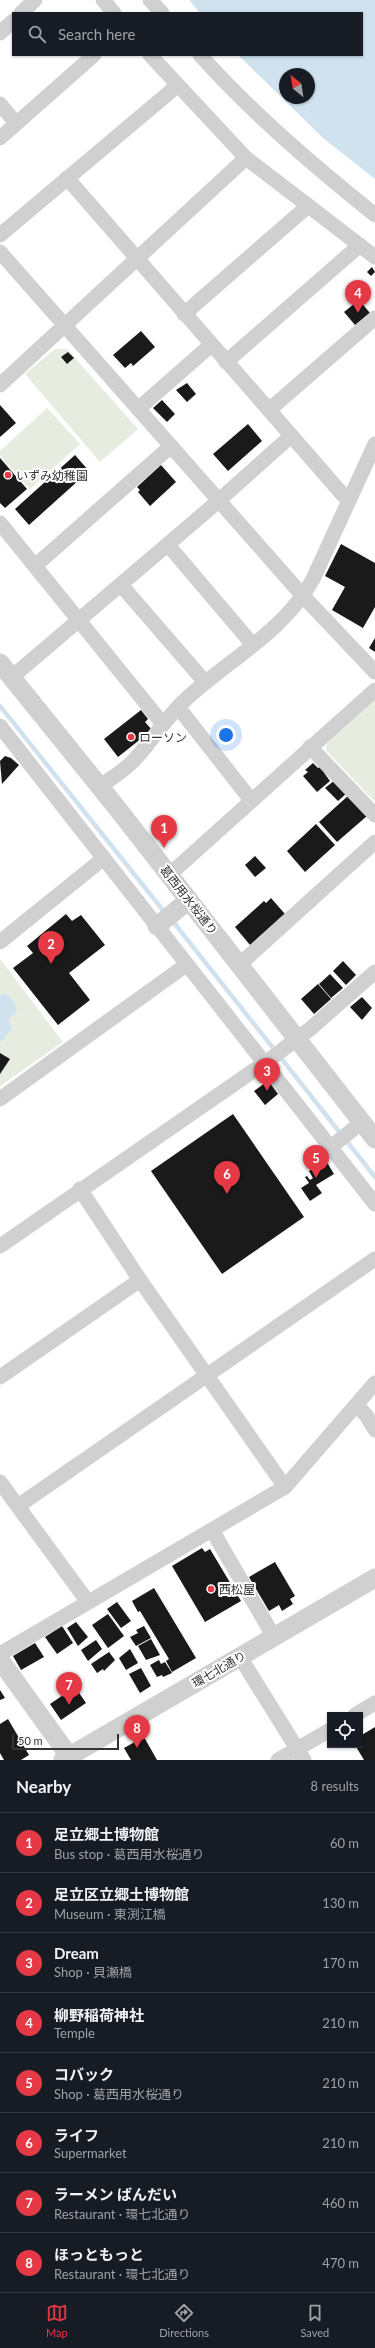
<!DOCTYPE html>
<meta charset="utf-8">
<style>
:root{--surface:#171b24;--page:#20242c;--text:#f1f3f6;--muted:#9ea1a6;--line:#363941;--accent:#e63946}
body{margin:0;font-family:Lato,"Noto Sans JP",sans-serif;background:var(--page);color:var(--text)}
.controls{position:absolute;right:12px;bottom:12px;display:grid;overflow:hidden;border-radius:0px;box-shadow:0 1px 3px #0004}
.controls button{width:36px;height:36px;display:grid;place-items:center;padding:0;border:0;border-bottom:1px solid var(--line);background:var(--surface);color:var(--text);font:20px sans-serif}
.compass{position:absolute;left:279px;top:68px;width:36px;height:36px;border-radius:50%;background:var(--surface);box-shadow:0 1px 3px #0004;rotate:330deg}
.scale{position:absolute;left:12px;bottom:10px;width:107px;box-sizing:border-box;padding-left:4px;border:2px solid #333;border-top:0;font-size:11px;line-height:14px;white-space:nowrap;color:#333;-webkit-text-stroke:3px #fff;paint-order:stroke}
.you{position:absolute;left:226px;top:735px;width:14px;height:14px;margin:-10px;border:3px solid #fff;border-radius:50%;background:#1a73e8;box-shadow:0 0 0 6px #1a73e833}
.badge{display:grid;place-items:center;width:26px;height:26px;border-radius:50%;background:var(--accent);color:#fff;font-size:13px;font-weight:700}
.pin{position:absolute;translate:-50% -33px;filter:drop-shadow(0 1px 2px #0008)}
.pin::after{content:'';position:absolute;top:21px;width:14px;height:12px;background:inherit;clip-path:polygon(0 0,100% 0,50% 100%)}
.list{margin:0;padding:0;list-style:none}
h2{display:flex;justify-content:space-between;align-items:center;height:52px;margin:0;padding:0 16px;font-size:17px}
h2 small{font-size:13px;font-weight:400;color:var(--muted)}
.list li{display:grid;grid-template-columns:26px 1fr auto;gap:12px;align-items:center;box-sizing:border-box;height:60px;padding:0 16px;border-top:1px solid var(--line)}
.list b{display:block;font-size:15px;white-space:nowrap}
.list p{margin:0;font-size:13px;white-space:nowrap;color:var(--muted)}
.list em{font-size:13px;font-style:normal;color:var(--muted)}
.icon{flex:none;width:22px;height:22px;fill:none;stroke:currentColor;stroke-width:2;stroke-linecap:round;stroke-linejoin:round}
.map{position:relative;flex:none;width:375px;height:1760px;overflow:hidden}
.search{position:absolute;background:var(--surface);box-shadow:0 1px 3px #0004;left:12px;right:12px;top:12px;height:44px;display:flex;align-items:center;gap:10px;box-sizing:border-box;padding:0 14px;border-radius:0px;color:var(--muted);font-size:15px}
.sheet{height:532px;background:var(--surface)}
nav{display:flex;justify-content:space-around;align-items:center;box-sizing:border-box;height:56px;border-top:1px solid var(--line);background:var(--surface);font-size:11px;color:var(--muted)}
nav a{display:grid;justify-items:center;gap:2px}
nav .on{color:var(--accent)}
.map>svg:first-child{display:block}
</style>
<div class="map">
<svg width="375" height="1760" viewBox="0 0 375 1760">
<rect width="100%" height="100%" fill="#fff"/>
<g fill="#e6ecdf">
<polygon points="55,349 67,349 138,429 100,462 25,374"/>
<polygon points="47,408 80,444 30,489 0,456 0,451"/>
<polygon points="375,700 375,802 326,750 327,744"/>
<polygon points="0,959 63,1042 0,1086"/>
</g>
<g fill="#cfe2ee" fill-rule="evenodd">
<path d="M189,0H375V179L323,138L238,55H362V13H200ZM285,74H309V98H285Z"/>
<path d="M3,993C10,995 17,1004 17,1012L8,1019L12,1029L0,1043V995Z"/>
</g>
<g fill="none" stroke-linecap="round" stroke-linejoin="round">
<g stroke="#cfe2ee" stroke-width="4.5">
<polyline points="0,706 166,914"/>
<polyline points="171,919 375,1177"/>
</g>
</g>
<g fill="#1a1a1a">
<polygon points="372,267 375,272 371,276 367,272"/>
<polygon points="359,300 370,313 355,325 344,312"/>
<polygon points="141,331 155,347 133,366 131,363 125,368 113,355"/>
<polygon points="68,352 74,358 67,364 61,357"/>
<polygon points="187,383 196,394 187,402 176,390"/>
<polygon points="162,400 175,414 167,422 153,408"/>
<polygon points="0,405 16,423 0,437"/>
<polygon points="248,424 262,441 228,471 213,454"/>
<polygon points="75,455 89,471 29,525 15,509"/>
<polygon points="0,458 27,489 5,508 0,503"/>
<polygon points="161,465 176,482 150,506 138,492 140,490 137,487"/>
<polygon points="341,544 375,563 375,607 363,628 332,610 345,587 325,576"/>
<polygon points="375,638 375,652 369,648"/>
<polygon points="141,710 148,719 145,722 152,730 118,757 104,739"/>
<polygon points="5,756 11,758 19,765 2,784 0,761"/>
<polygon points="313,763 318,768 320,767 330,781 317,792 303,776 308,772 305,770"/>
<polygon points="335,780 347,793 338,801 325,788"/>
<polygon points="349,795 367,816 337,842 319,822"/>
<polygon points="316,824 335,845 305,872 287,851"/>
<polygon points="255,856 266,868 255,877 245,865"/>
<polygon points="271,898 285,914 250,945 235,927 264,901 266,903"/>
<polygon points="66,914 72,921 81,915 105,945 69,973 90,1000 58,1025 13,968 33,953 27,946"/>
<polygon points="343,961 356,975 346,985 333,971"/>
<polygon points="330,974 343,988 331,998 319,984"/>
<polygon points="318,984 331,999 314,1014 301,999"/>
<polygon points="362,997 372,1008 362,1020 350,1007"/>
<polygon points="0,1053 10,1059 0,1074"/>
<polygon points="265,1083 267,1085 270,1083 278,1094 265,1105 254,1091"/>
<polygon points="233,1114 304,1217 222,1274 151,1171"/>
<polygon points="323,1161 328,1164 334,1174 316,1185 322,1193 310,1201 301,1188 309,1183 305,1177 307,1176 310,1180 313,1178 309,1171"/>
<polygon points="202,1548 205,1552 210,1549 241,1601 205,1622 172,1566"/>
<polygon points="275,1562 295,1596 290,1599 293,1604 282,1611 279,1605 269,1611 249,1577"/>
<polygon points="154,1588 196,1658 172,1672 166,1661 169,1659 140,1611 138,1612 132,1601"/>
<polygon points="117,1602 131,1621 121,1628 107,1609"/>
<polygon points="108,1614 124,1636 108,1648 92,1625"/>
<polygon points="76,1622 88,1637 78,1646 67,1628"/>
<polygon points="62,1626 73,1643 57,1654 45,1637"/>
<polygon points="144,1626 151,1638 136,1646 130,1637 138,1633 136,1630"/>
<polygon points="151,1639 160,1655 146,1660 138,1646"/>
<polygon points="96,1640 102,1649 88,1661 81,1650"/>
<polygon points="35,1643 44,1657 21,1670 13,1656"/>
<polygon points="130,1649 138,1663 126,1670 119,1658"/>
<polygon points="109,1652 115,1660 104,1671 103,1669 97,1673 91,1664"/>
<polygon points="159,1660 161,1664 165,1662 172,1673 163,1677 162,1675 157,1677 150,1665"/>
<polygon points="141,1668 151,1686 140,1693 129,1674"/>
<polygon points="75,1687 86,1703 61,1720 50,1704"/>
<polygon points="0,1690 5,1698 0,1700"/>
<polygon points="8,1719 29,1755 21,1760 4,1760 0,1753 0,1724"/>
<polygon points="375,1727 375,1760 364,1760 355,1745 360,1745 360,1736"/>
<polygon points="144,1737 157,1760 131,1760 124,1748"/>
</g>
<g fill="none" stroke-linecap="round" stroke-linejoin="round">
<g stroke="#d0d0d0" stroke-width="15">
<polyline points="103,0 114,13"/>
<polyline points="150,0 162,13"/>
<polyline points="21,13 35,0"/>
<polyline points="0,33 13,21"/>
<polyline points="150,55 246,158 375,257"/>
<path d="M200,55C253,114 313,165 375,215"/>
<polyline points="0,104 16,123"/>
<polyline points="0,138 94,55"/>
<polyline points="67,178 343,495 350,498"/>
<polyline points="0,235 177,86"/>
<polyline points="0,252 303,596 375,672"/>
<polyline points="184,314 308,206"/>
<polyline points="226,362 360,245"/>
<polyline points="0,385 246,158"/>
<polyline points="138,409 211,345"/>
<polyline points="269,410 375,318"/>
<polyline points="0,523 162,723"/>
<polyline points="168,545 253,645"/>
<polyline points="35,566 171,446"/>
<polyline points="121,585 205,682"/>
<polyline points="12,677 208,510 291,436"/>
<polyline points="178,707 251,800"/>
<polyline points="0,726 375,1204"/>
<polyline points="310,747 375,815"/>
<path d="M100,787C112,777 126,770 136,758C153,739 166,718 185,700C228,660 284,632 313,579L375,444"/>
<polyline points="169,875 375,690"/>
<polyline points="0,942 104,858"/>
<polyline points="239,965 375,842"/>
<polyline points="0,1099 186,965"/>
<polyline points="331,1147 362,1122"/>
<polyline points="80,1189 140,1280 285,1487"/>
<polyline points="0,1246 269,1060 310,1029 375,972"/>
<polyline points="0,1377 140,1280"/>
<polyline points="356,1405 366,1415 375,1430"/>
<polyline points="0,1482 88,1602"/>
<polyline points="18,1506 375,1259"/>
<polyline points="212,1530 274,1637"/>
<polyline points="0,1654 285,1487 375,1383"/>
<polyline points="240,1657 304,1760"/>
<polyline points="355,1715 375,1703"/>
<polyline points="278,1760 330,1730"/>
</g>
<g stroke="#d0d0d0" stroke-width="19">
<polyline points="0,663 117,808 375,1139"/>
<polyline points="157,926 189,900"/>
<polyline points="0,1660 72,1760"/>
<polyline points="63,1760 375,1578"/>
</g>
</g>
<g fill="#e63946" stroke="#fff" stroke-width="1.5">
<circle cx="8" cy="475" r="4"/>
<circle cx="131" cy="737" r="4"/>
<circle cx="211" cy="1589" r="4"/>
</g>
<g text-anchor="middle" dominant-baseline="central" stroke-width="4" stroke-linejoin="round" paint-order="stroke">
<g font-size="12" fill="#333" stroke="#fff" text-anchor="start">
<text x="16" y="475">いずみ幼稚園</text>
<text x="139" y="737">ローソン</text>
<text x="219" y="1589">西松屋</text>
</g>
<g font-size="12" fill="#333" stroke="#fff">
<text transform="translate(189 900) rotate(52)">葛西用水桜通り</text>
<text transform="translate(219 1669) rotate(-30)">環七北通り</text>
</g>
</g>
</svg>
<div class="controls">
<button><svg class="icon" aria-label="locate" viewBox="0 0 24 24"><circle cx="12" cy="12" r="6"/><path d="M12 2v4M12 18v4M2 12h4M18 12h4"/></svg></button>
</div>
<svg class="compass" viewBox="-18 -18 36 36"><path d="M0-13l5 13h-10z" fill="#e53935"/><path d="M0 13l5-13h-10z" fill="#9ea1a6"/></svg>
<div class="scale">50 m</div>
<div class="you"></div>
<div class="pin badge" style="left:164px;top:848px">1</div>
<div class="pin badge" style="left:51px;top:964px">2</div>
<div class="pin badge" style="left:267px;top:1091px">3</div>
<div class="pin badge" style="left:358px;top:313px">4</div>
<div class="pin badge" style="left:316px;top:1178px">5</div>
<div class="pin badge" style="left:227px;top:1194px">6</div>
<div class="pin badge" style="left:69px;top:1705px">7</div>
<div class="pin badge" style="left:137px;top:1748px">8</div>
<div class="search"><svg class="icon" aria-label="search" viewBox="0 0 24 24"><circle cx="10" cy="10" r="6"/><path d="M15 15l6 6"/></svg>Search here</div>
</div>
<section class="sheet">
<h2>Nearby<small>8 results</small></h2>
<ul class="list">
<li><span class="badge">1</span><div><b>足立郷土博物館</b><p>Bus stop · 葛西用水桜通り</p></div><em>60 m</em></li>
<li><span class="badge">2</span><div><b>足立区立郷土博物館</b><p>Museum · 東渕江橋</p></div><em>130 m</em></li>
<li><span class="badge">3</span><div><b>Dream</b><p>Shop · 貝瀬橋</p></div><em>170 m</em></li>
<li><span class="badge">4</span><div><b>柳野稲荷神社</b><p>Temple</p></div><em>210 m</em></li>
<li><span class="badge">5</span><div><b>コバック</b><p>Shop · 葛西用水桜通り</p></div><em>210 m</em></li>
<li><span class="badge">6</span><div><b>ライフ</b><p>Supermarket</p></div><em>210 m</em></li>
<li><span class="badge">7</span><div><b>ラーメン ばんだい</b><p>Restaurant · 環七北通り</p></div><em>460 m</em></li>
<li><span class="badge">8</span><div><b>ほっともっと</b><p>Restaurant · 環七北通り</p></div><em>470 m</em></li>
</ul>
</section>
<nav>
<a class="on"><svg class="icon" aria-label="map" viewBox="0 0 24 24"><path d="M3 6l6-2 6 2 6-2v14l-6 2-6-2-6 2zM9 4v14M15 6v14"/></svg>Map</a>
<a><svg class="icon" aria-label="directions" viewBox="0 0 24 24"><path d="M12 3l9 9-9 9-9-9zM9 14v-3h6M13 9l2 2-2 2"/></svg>Directions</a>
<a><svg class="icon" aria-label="saved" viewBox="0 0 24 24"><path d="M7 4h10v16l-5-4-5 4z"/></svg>Saved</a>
</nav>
